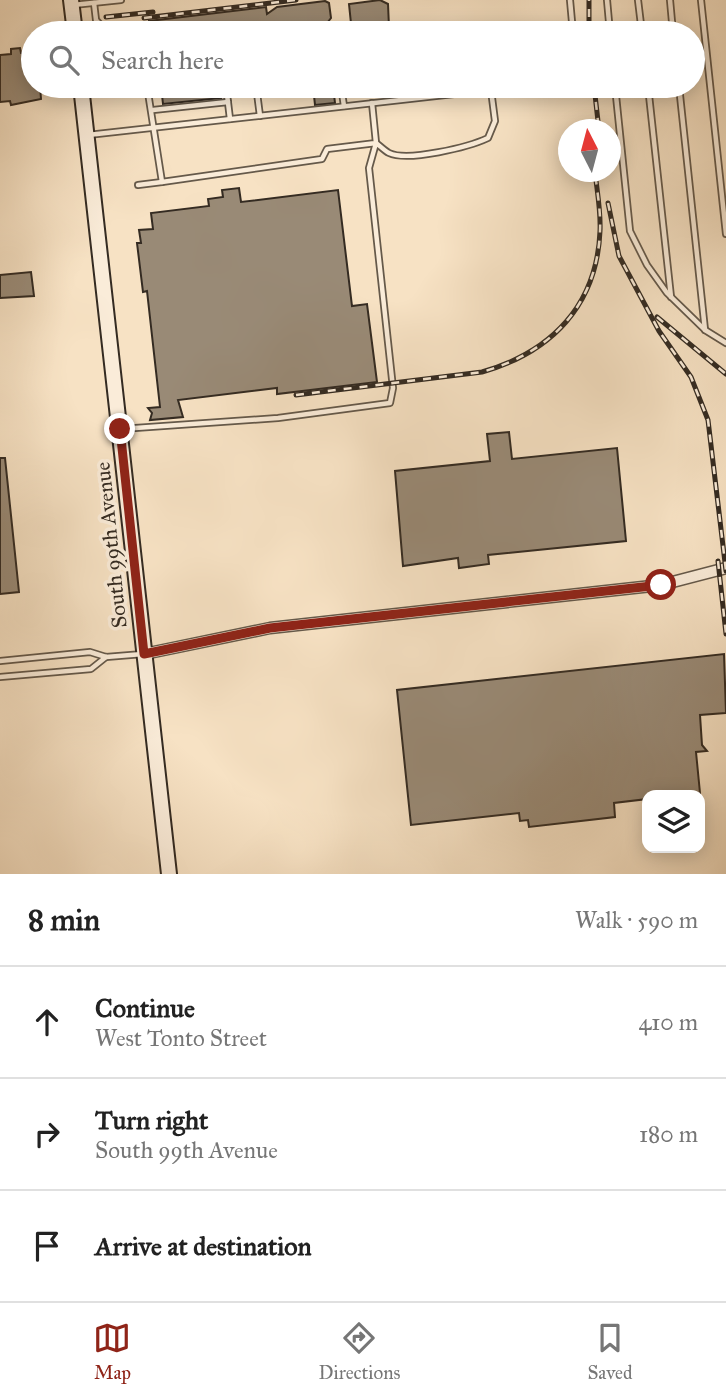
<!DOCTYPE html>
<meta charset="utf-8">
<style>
:root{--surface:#fff;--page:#f2f2f2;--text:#222;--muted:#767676;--line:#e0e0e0;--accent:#8f2418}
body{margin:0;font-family:"IM FELL Great Primer",serif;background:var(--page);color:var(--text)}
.controls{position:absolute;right:21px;bottom:21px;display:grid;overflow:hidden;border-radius:14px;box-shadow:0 4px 18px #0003}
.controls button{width:63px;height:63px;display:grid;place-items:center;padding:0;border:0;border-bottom:2px solid var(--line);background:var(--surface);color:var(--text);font:35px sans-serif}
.compass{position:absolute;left:558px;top:119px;width:63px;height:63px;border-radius:50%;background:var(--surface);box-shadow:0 4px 18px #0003;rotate:354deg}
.stop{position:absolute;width:21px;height:21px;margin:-16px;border:5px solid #8f2418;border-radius:50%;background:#fff}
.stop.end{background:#8f2418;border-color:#fff;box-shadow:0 2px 7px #0008}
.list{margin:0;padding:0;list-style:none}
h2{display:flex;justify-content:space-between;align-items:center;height:91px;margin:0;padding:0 28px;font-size:30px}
h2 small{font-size:23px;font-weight:400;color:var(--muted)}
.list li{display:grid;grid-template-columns:46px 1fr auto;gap:21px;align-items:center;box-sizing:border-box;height:112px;padding:0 28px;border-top:2px solid var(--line)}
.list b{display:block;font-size:26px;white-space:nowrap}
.list p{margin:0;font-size:23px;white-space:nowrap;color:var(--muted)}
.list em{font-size:23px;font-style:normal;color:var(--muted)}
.icon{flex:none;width:38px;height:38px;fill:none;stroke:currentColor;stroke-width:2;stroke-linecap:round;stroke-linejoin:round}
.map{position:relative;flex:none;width:726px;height:874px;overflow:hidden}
.search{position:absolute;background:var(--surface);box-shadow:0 4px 18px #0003;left:21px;right:21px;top:21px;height:77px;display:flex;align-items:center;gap:18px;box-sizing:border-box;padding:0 24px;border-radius:38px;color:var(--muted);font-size:26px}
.sheet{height:427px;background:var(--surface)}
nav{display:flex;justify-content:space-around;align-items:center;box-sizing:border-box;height:98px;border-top:2px solid var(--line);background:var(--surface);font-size:19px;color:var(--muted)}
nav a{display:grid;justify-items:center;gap:4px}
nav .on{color:var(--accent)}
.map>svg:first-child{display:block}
</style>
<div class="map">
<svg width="726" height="874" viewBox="0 0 726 874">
<rect width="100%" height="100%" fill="#f7e2c4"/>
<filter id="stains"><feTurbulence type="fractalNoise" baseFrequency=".00286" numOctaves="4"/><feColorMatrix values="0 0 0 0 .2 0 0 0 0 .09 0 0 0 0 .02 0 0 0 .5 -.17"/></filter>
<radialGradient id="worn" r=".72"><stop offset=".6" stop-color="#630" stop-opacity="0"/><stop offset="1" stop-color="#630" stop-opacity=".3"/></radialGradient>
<g fill="#998a76" stroke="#342b22" stroke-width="2">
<polygon points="380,0 388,4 389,27 393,33 352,33 349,4"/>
<polygon points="325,1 329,3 331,18 327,23 280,29 274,25 262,27 263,33 150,33 149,21 266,7 267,14 277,7"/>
<polygon points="20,48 21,53 33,52 33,86 40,86 41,99 11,105 10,101 0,102 0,55 11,54 11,49"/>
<polygon points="161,86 220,86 221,98 163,104"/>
<polygon points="313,86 333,86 335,103 315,105"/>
<polygon points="239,188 241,202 338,190 352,306 367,304 377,382 277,394 277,388 178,400 183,417 150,420 152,413 148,408 160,407 147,291 143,292 137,243 141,243 139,230 153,229 151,213 209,206 208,199 223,197 222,190"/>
<polygon points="31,272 34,296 0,298 0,275"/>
<polygon points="509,432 512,459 617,448 626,541 488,555 489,564 459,568 458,558 403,566 395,471 490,461 487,434"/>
<polygon points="0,458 5,458 19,592 0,594"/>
<polygon points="724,654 726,713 700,715 702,745 707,751 696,752 700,793 647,795 647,799 614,803 615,817 529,827 528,820 520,821 519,813 411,825 397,690"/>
</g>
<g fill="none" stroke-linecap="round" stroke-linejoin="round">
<g stroke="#65594a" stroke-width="8">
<g id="lane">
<polyline points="570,0 573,33"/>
<polyline points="607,0 610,33"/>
<polyline points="638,0 642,33"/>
<polyline points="670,0 673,33"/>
<polyline points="701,0 726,234"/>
<polyline points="94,3 96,20 108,33"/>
<polyline points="73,5 121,0"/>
<polyline points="147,86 162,182 322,159 327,149 376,143 372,103"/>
<polyline points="226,86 230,119"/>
<polyline points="341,86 344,106"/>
<polyline points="615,86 630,231 647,265 667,293 705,330 726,343"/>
<polyline points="648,86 671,297"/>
<polyline points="679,86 705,330"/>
<polyline points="153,110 228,102"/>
<polyline points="260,116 257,93 306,87"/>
<polyline points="88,135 526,86"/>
<polyline points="138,185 162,182"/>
<path d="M121,429L278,418L390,403L393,388L369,168L376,143C380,146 385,151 389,153C408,162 469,147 488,138L495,121L491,90"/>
<polyline points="0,661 90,652 106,657 143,654"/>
<polyline points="0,677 91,669 106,657"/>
</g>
</g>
<g stroke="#65594a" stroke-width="13">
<polyline id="street" points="144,654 270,628 661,585 726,568"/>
</g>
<g stroke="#342b22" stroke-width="18">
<g id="secondary">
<polyline points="71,0 75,33"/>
<polyline points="81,86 169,874"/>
</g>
</g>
<use href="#lane" stroke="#faecd9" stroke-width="4.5"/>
<use href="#street" stroke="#faecd9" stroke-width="10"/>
<use href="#secondary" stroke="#faecd9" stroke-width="14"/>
<g stroke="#342b22" stroke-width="5">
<g id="rail">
<polyline points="106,17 153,12"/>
<polyline points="144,18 296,0"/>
<polyline points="589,33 589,0"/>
<polyline points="594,86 599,130"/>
<polyline points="608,203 619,256 659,331 691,377 708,420 726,571"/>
<polyline points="657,317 726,374"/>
<path d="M296,395L482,372C552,352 597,305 600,231C601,211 597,191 595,172"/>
<polyline points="718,561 726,634"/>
</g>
</g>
<use href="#rail" stroke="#faecd9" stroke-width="2.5" stroke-dasharray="8" stroke-linecap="butt"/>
</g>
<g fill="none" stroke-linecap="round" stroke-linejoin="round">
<polyline stroke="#8f2418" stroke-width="9" points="120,429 144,654 270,628 661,585"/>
</g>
<g text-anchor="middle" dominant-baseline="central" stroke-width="7" stroke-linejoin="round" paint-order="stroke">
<g font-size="21" fill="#342b22" stroke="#faecd9">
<text transform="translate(111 545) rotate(-96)">South 99th Avenue</text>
</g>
</g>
<rect width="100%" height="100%" filter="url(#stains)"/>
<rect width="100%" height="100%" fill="url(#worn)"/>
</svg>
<div class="controls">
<button><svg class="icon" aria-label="layers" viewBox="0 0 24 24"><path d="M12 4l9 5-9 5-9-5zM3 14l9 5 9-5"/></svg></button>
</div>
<svg class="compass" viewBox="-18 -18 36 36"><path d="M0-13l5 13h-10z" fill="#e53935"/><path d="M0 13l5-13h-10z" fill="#767676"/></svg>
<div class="stop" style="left:661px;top:585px"></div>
<div class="stop end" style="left:120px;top:429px"></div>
<div class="search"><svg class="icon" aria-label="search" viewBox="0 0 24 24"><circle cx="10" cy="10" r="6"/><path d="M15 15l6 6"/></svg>Search here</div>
</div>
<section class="sheet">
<h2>8 min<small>Walk · 590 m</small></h2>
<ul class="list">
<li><svg class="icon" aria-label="ahead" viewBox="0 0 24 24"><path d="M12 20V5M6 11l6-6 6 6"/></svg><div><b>Continue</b><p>West Tonto Street</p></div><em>410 m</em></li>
<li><svg class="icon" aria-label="right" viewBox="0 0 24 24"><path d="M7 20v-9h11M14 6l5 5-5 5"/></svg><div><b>Turn right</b><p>South 99th Avenue</p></div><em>180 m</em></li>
<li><svg class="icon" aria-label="arrive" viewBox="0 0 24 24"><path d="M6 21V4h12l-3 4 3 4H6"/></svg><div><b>Arrive at destination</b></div></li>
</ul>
</section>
<nav>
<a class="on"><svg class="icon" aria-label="map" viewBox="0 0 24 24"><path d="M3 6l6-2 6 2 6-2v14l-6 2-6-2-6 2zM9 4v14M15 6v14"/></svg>Map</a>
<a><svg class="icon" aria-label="directions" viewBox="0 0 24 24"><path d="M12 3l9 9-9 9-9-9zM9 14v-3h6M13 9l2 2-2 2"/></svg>Directions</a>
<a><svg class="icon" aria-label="saved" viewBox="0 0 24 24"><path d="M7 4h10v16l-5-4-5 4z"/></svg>Saved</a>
</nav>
